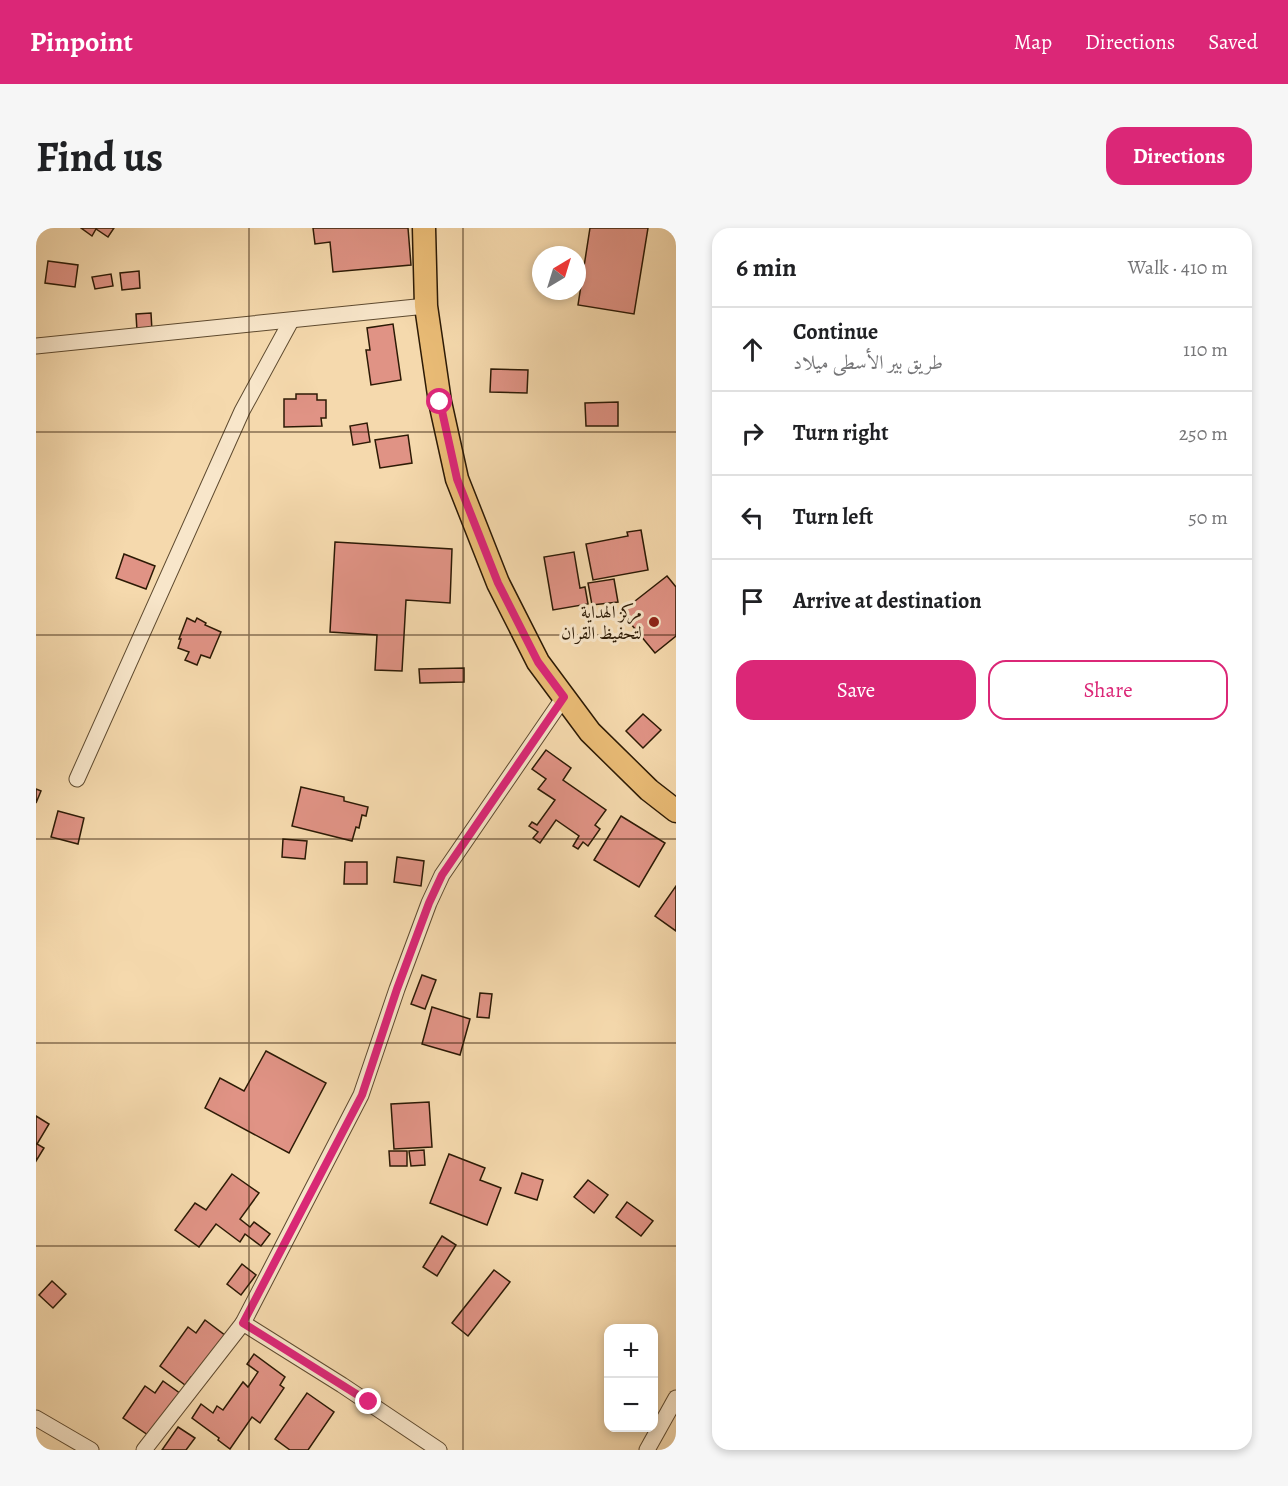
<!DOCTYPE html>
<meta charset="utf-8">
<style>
:root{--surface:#fff;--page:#f6f6f6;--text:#202124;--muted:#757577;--line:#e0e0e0;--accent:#db2777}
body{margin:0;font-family:Alegreya,Amiri,serif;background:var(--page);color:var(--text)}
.controls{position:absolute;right:18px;bottom:18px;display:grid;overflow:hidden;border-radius:12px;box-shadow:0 3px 9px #0003}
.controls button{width:54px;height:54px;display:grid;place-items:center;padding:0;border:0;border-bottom:2px solid var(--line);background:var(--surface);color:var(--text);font:30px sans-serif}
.compass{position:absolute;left:496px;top:18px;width:54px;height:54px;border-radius:50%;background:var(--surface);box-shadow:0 3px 9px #0003;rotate:38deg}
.stop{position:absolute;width:18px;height:18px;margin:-14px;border:4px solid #db2777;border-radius:50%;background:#fff}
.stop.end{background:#db2777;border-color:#fff;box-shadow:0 2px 6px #0008}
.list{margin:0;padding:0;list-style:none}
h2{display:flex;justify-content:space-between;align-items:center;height:78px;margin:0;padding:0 24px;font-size:26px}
h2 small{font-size:20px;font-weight:400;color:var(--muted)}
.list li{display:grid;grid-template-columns:39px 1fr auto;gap:18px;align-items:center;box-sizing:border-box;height:84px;padding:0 24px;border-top:2px solid var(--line)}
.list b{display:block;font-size:22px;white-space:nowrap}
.list p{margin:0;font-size:20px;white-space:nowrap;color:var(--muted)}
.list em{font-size:20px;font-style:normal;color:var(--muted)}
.actions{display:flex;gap:12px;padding:18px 24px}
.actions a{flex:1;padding:14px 0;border:2px solid var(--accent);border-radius:18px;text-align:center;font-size:21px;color:var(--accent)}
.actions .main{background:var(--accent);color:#fff}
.icon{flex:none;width:33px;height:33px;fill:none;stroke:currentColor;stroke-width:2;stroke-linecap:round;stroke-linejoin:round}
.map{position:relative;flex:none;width:640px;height:1222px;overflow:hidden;border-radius:18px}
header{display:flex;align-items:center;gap:36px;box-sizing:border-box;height:84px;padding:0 30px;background:var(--accent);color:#fff}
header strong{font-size:28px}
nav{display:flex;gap:33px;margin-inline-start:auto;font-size:21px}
.intro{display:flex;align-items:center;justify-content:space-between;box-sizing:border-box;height:144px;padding:0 36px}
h1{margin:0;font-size:42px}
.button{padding:15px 27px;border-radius:18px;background:var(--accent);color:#fff;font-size:21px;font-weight:700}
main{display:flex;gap:36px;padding:0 36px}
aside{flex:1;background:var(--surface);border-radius:18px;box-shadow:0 3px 9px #0003}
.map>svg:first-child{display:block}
</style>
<header>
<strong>Pinpoint</strong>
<nav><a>Map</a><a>Directions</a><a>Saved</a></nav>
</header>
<div class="intro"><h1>Find us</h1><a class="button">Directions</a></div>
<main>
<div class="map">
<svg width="640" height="1222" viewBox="0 0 640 1222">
<rect width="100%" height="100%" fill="#f5d9ad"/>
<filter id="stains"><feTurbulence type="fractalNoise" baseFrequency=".00333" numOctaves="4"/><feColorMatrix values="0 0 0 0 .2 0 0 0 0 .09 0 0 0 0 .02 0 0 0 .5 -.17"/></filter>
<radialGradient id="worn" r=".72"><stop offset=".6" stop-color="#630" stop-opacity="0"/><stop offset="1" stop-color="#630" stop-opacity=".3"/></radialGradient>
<g fill="#e09385" stroke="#2c1a05" stroke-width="1.5">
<polygon points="45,0 78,0 72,9 60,1 56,8"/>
<polygon points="277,0 372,0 375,37 297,44 294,14 279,16"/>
<polygon points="554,0 612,0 598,86 542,77"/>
<polygon points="12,33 42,37 39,59 9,55"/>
<polygon points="103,43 104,60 86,62 84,45"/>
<polygon points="75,46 77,58 59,61 56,49"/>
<polygon points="115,85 116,103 101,103 100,86"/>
<polygon points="357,96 365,152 335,157 330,122 334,122 331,100"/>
<polygon points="455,141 492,142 491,165 454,164"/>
<polygon points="260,166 281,166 281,172 290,172 290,190 285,190 286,198 248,199 248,171 260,171"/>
<polygon points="582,174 582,198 550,198 549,175"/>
<polygon points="331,195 334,214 317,217 314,198"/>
<polygon points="372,207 376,235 344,240 339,212"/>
<polygon points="605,302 612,342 557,352 550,316 592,308 591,304"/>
<polygon points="299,314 416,321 414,375 370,372 366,443 339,442 341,407 294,404"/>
<polygon points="538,324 544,360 549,359 552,376 517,382 508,329"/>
<polygon points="88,326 119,338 110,361 80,350"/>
<polygon points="631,348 640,359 640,408 619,425 585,384"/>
<polygon points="578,351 582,374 556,377 552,355"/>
<polygon points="151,390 159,394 161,390 170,395 169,397 185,404 174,430 165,427 161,437 149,432 153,424 142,420 145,411 143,411"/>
<polygon points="428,440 428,454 384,455 383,441"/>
<polygon points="607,486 625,502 607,520 590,503"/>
<polygon points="510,522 535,540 527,552 570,582 559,597 564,601 552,618 547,614 542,621 537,618 543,608 520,592 504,615 497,610 502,604 493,598 496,594 501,597 519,572 502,561 510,551 496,541"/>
<polygon points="265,559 308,569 308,573 332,579 330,588 326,587 323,600 320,599 316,613 256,598"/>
<polygon points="0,561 5,563 0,575"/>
<polygon points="22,583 48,590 42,616 15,609"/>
<polygon points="585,588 629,615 603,659 558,632"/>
<polygon points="247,611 271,613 269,631 246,629"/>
<polygon points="361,629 388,633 385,658 358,654"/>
<polygon points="309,634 331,634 331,656 308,656"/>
<polygon points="640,658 640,703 619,688"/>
<polygon points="386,747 400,752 389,781 375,776"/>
<polygon points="444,765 456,766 453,790 441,789"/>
<polygon points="396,779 434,791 424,827 386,816"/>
<polygon points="230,823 290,855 253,925 169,880 184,850 208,863"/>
<polygon points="393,874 396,919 358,921 355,876"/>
<polygon points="0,888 13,896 1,916 8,920 0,933"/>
<polygon points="388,922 389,937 375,938 373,923"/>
<polygon points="353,923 371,923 371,938 354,938"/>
<polygon points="413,926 449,940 444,952 465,960 451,997 394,975"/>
<polygon points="486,945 507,952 501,972 479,965"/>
<polygon points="196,946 223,965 204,991 214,999 218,994 234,1006 225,1018 209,1006 204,1014 180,996 163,1019 139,1002 159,975 170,982"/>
<polygon points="552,952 572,967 558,985 538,969"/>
<polygon points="591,974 617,993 605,1008 580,989"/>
<polygon points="406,1008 420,1017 401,1048 387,1039"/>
<polygon points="206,1036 220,1047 205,1067 191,1056"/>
<polygon points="458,1042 474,1054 432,1108 416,1095"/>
<polygon points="16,1053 30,1066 17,1080 3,1067"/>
<polygon points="169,1092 190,1108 158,1151 155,1149 149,1157 124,1138 152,1099 160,1105"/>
<polygon points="218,1126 249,1149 244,1157 248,1160 224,1195 216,1189 194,1221 182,1212 183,1210 156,1190 165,1176 177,1185 181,1178 187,1182 207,1154 212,1159 222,1144 211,1136"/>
<polygon points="127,1153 145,1166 115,1209 87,1190 109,1158 119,1165"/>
<polygon points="271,1165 298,1184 272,1222 254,1222 239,1211"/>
<polygon points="142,1199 159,1210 150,1222 126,1222"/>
</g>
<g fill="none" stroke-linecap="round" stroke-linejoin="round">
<g stroke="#5e4a2f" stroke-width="17">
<g id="minor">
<polyline points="0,118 390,78"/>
<polyline points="41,551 206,183 255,93"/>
<polyline points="207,1095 325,867 361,761 393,675 406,647 528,469"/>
<polyline points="0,1190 55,1222"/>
<polyline points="108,1222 207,1095 306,1157 403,1222"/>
<polyline points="611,1222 640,1170"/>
</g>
</g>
<g stroke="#2c1a05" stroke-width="25">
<polyline id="primary" points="388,0 390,78 404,174 421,251 462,355 502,434 554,504 613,562 640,583"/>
</g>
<use href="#minor" stroke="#f8e6ca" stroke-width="15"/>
<use href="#primary" stroke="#eabc76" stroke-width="22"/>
</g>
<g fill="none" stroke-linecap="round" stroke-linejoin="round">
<polyline stroke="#db2777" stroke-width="8" points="333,1174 207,1095 326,867 361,761 393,675 406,647 528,469 502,434 462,355 421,251 404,174"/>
</g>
<path fill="none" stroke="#2c1a05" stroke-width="1.5" stroke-opacity="0.55" d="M213,0V1222M427,0V1222M0,204H640M0,407H640M0,611H640M0,815H640M0,1018H640"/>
<circle fill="#8f2418" stroke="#f8e6ca" stroke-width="2" cx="618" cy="394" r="6"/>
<g text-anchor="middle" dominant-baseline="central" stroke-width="6" stroke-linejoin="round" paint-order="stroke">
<g font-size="18" fill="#2c1a05" stroke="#f8e6ca" text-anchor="end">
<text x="606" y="384">مركز الهداية<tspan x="606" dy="21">لتحفيظ القران</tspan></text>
</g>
</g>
<rect width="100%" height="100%" filter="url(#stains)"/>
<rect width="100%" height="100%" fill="url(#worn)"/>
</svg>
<div class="controls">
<button>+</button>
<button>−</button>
</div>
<svg class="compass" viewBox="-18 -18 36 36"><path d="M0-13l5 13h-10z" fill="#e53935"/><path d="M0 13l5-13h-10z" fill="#757577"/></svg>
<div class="stop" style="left:404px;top:174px"></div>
<div class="stop end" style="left:333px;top:1174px"></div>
</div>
<aside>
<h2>6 min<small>Walk · 410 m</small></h2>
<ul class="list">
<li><svg class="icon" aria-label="ahead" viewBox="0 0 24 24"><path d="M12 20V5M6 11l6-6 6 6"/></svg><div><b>Continue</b><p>طريق بير الأسطى ميلاد</p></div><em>110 m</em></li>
<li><svg class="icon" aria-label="right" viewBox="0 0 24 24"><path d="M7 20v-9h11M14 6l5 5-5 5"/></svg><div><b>Turn right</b></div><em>250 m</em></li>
<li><svg class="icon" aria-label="left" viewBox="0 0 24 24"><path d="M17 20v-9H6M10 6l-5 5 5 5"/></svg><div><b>Turn left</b></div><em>50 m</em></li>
<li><svg class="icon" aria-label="arrive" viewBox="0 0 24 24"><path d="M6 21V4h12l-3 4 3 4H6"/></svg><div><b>Arrive at destination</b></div></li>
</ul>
<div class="actions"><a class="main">Save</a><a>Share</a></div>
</aside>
</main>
